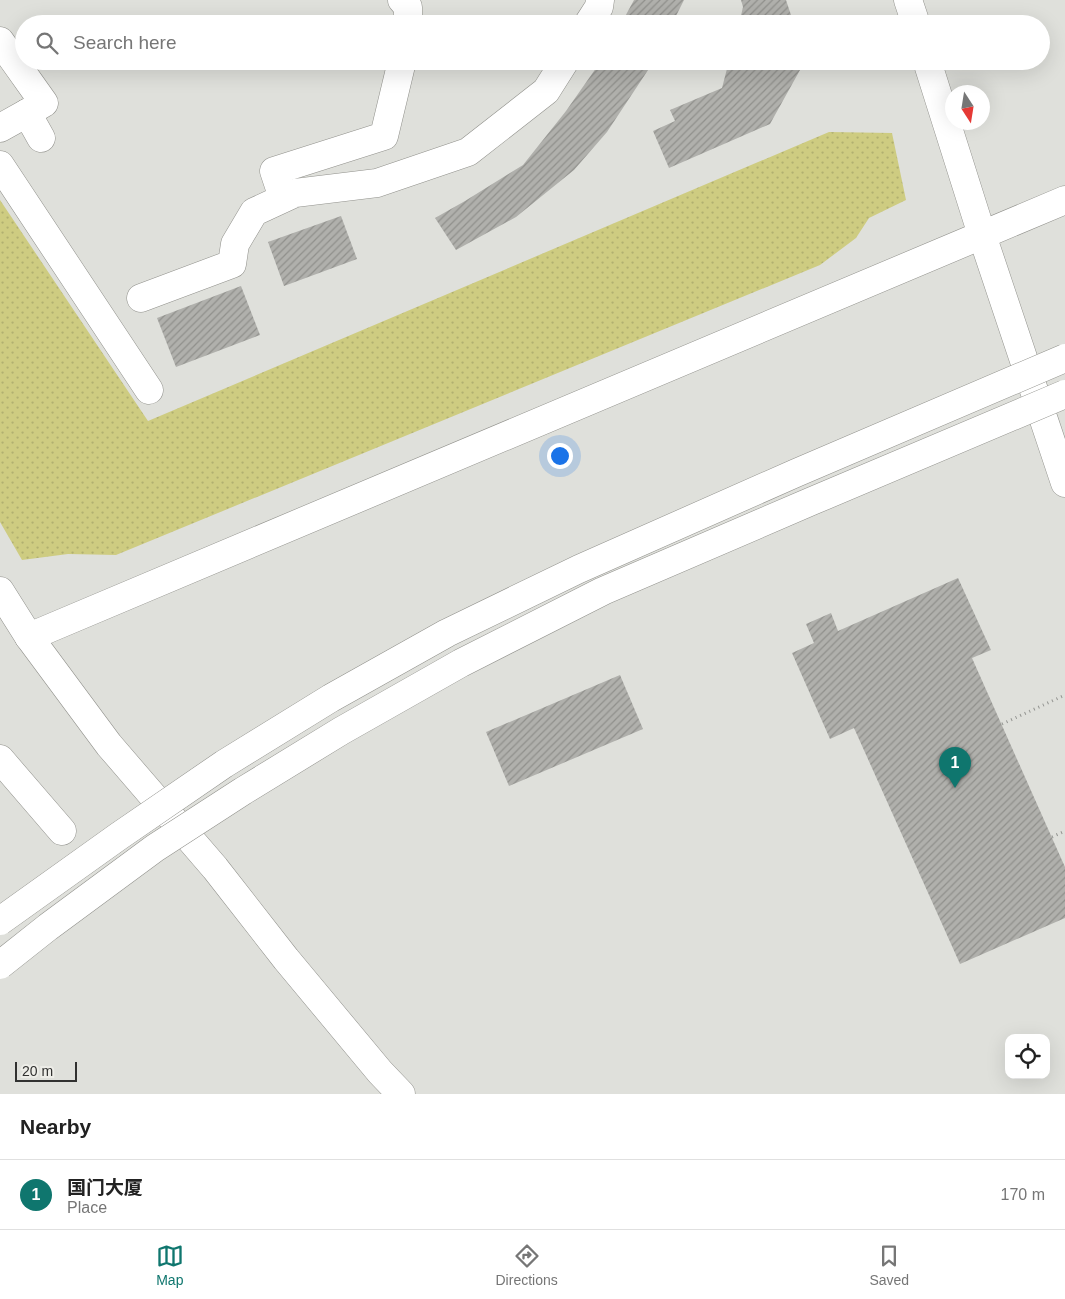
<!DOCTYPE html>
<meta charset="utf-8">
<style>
:root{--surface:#fff;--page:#f6f6f6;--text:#222;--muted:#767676;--line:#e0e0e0;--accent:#0f766e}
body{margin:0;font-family:Helvetica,"Noto Sans KR",sans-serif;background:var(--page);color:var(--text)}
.controls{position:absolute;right:15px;bottom:15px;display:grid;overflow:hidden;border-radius:10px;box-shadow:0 5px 20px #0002}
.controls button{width:45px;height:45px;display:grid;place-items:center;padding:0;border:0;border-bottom:1px solid var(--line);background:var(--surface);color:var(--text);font:25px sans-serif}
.compass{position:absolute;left:945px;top:85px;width:45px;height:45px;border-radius:50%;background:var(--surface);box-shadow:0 5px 20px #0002;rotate:168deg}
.scale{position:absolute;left:15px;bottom:12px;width:62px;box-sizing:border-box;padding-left:5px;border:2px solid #313130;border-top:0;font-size:14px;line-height:18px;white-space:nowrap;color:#313130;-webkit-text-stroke:4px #edede8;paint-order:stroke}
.you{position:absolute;left:559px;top:455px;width:18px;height:18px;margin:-12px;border:4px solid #fff;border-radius:50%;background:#1a73e8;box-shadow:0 0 0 8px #1a73e833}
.badge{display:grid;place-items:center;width:32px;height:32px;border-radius:50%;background:var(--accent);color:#fff;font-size:16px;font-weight:700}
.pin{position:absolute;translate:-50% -41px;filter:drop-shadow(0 1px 2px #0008)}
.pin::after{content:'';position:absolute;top:26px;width:18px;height:15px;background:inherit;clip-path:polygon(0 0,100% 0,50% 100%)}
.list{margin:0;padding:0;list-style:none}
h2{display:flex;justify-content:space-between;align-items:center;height:65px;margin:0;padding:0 20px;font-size:21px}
h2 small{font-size:16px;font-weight:400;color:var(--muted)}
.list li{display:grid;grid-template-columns:32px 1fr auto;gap:15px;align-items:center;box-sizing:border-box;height:70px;padding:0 20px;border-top:1px solid var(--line)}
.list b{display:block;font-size:19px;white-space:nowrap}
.list p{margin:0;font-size:16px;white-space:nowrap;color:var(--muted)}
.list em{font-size:16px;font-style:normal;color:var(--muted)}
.icon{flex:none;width:28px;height:28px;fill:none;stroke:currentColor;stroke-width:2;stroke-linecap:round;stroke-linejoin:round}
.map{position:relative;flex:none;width:1065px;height:1094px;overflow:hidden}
.search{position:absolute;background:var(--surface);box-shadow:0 5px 20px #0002;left:15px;right:15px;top:15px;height:55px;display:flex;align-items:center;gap:12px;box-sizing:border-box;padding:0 18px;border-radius:28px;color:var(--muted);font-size:19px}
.sheet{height:135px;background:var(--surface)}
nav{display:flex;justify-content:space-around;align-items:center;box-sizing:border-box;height:70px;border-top:1px solid var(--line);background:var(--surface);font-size:14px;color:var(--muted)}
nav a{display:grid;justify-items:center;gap:2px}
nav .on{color:var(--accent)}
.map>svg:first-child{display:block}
</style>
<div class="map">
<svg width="1065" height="1094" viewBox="0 0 1065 1094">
<defs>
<pattern id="grass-dots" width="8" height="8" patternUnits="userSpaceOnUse" patternTransform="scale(1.25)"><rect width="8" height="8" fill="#cecc81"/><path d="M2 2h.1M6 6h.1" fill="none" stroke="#b1b070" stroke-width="1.8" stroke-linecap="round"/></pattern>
<pattern id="building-hatch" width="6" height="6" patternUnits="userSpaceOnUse" patternTransform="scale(1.25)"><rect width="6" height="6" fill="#b0b0ac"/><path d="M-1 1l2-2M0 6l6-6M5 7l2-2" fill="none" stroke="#90908c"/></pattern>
</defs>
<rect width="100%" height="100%" fill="#dfe0db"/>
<polygon fill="url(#grass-dots)" points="829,132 892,133 906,200 869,218 856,238 820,265 116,555 68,554 22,560 0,522 0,200 148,421"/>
<g fill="url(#building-hatch)">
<polygon points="634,0 684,0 672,24 621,24"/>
<polygon points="741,0 786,0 794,24 739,24 743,7"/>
<polygon points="601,61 654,61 607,132 574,170 516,217 456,250 435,218 465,201 523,165 566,111"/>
<polygon points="729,61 805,61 770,124 669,168 653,131 675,121 670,110 722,88"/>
<polygon points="341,216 357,259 284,286 268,242"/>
<polygon points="241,286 260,335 176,367 157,318"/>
<polygon points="958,578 991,650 972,658 1065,867 1065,918 960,964 854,728 830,739 792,653 814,643 806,624 831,613 838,631"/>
<polygon points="620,675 643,729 509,786 486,732"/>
</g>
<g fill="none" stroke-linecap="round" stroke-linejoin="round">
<g stroke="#91918c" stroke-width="29">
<g id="minor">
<polyline points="402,0 408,7 408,24"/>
<polyline points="588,24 599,7 600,0"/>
<polyline points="0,41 44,103 27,113"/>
<polyline points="0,128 27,113 41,138"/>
<polyline points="0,165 149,390"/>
<polyline points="283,198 274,171 384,136 402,61"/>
<polyline points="141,298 232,264 235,244 254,212 295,193 377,183 468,152 546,91 565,61"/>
<polyline points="0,759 62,831"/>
</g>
</g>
<g stroke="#91918c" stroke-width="29">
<g id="major">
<polyline points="908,0 916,24"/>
<polyline points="927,61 982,235 1065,483"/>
</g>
</g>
<g stroke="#91918c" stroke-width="29">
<g id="highway">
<polyline points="0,591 29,637 109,745 215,868 286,959 380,1072 401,1094"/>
<polyline points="29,637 1065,200"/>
</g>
</g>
<g stroke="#939491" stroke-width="3" stroke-dasharray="1 4" stroke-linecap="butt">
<polyline points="1002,724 1065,695"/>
<polyline points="1052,837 1065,831"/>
</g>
<use href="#minor" stroke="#fff" stroke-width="28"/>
<use href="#major" stroke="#fff" stroke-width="28"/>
<use href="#highway" stroke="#fff" stroke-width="28"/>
<g stroke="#91918c" stroke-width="29" stroke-linecap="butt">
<g id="highway-bridge">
<polyline points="0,921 119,836 224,764 331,698 447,633 579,569 796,473 1065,358"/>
<polyline points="0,965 48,927 155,848 243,791 341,731 461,663 603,591 812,501 1065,394"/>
</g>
</g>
<use href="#highway-bridge" stroke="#fff" stroke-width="28"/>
</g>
</svg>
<div class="controls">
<button><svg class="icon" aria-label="locate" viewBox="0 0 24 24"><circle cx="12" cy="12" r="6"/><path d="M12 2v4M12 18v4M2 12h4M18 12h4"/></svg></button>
</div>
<svg class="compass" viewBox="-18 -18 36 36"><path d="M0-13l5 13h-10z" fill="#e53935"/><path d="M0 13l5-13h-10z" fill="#767676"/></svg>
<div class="scale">20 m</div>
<div class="you"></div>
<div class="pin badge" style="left:955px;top:788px">1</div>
<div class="search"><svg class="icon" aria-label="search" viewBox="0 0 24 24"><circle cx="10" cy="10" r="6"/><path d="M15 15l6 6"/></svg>Search here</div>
</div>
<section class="sheet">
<h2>Nearby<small></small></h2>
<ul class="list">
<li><span class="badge">1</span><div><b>国门大厦</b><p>Place</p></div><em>170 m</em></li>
</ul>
</section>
<nav>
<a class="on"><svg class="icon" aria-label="map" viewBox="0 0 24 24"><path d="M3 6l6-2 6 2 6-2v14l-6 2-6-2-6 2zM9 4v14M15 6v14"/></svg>Map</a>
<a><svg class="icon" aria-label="directions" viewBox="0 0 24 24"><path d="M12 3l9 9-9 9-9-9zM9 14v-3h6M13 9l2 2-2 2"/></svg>Directions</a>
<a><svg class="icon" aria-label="saved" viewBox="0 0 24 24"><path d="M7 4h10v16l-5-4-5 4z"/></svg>Saved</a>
</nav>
